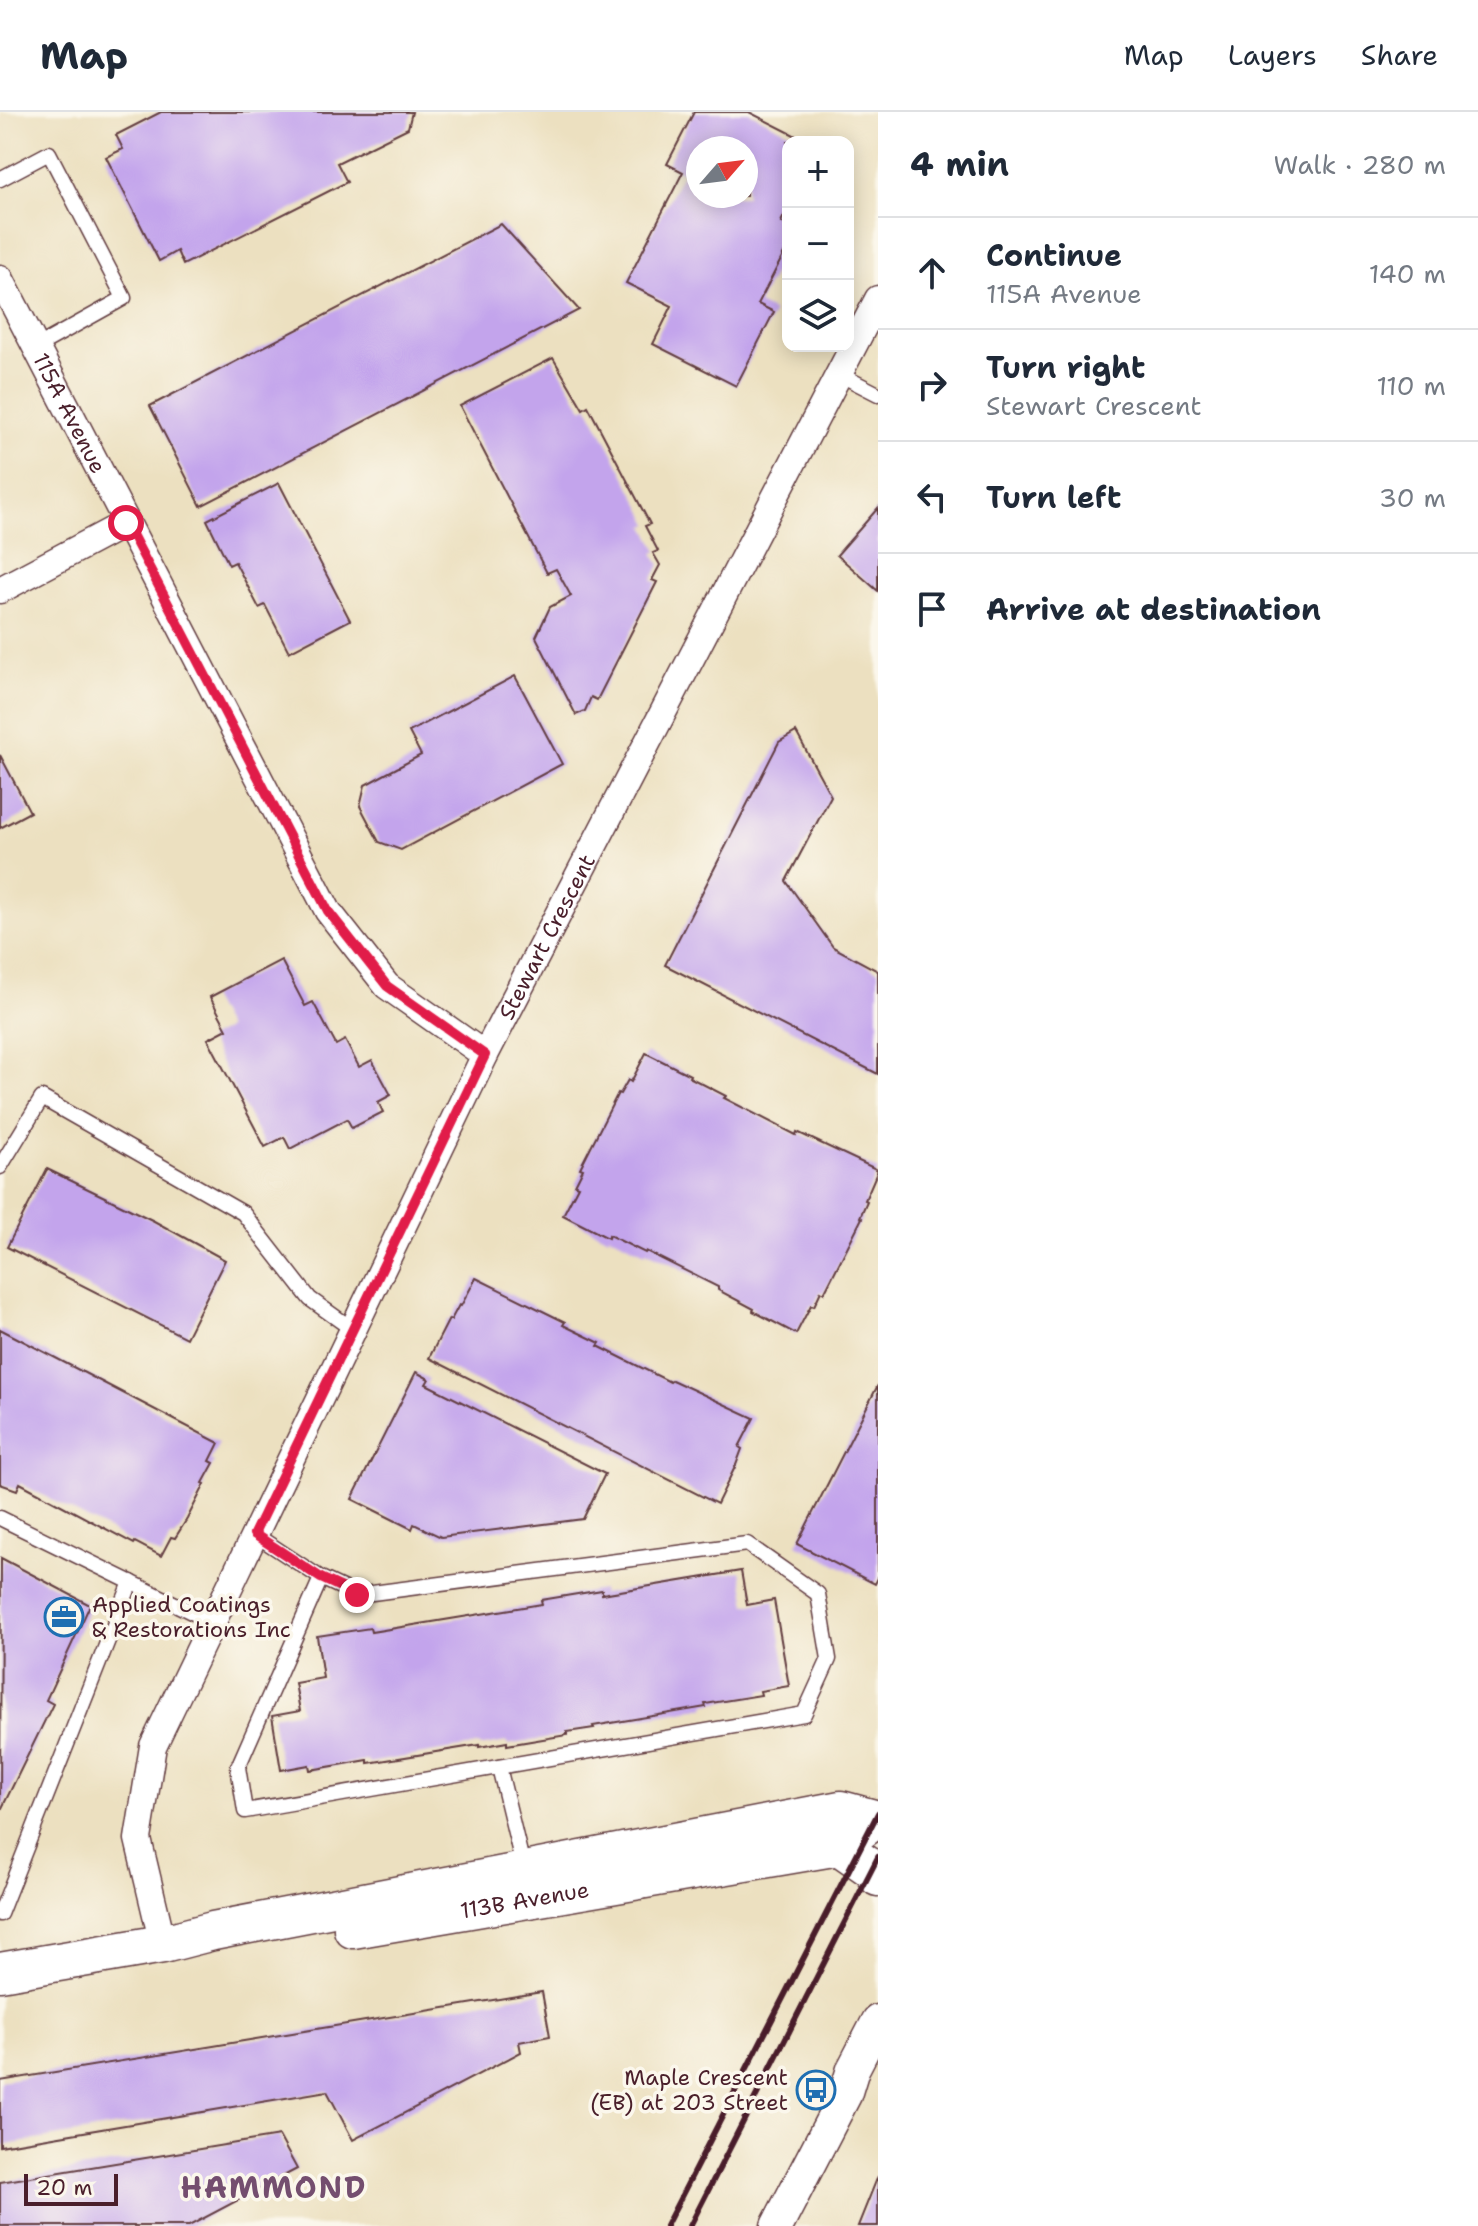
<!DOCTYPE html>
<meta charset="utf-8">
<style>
:root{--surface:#fff;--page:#f2f2f3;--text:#1f2937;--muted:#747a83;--line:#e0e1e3}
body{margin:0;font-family:"Shantell Sans",sans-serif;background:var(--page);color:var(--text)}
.controls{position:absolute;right:24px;top:24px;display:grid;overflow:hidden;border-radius:16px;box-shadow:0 4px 20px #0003}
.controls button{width:72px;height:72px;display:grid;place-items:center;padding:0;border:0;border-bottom:2px solid var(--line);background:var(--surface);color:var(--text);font:40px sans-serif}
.compass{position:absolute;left:686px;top:24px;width:72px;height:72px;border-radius:50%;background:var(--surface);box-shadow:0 4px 20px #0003;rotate:62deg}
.scale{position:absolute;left:24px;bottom:20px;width:94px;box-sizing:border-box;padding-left:8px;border:4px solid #4a1f2b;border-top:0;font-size:22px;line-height:28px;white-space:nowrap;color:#4a1f2b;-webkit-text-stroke:6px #fbf7ec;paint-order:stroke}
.stop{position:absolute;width:24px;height:24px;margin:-18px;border:6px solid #e11d48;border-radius:50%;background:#fff}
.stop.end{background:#e11d48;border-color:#fff;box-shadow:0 2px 8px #0008}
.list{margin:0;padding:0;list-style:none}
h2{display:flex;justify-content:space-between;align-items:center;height:104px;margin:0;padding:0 32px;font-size:34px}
h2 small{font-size:26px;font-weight:400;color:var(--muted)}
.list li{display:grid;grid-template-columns:52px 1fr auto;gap:24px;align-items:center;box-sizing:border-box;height:112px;padding:0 32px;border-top:2px solid var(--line)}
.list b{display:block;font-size:30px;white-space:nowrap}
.list p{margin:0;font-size:26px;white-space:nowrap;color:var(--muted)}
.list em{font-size:26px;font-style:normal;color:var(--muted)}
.icon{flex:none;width:44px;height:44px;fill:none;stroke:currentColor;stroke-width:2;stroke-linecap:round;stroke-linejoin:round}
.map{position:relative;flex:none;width:878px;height:2114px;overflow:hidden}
header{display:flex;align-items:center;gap:48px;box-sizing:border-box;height:112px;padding:0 40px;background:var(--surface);border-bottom:2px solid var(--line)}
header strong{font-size:38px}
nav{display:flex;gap:44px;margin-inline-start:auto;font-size:28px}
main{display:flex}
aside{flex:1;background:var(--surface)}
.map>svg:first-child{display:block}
</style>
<header>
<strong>Map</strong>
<nav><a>Map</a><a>Layers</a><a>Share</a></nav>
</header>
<main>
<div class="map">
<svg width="878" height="2114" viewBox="0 0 878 2114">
<rect width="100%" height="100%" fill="#fbf7ec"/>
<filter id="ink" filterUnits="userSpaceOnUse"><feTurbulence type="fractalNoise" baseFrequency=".0125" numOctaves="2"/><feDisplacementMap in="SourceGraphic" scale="16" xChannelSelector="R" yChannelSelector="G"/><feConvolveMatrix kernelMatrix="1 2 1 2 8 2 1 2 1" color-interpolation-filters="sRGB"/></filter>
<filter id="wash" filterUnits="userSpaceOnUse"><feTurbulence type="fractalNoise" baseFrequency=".006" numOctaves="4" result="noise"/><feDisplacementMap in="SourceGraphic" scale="32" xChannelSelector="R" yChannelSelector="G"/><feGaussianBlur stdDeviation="1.8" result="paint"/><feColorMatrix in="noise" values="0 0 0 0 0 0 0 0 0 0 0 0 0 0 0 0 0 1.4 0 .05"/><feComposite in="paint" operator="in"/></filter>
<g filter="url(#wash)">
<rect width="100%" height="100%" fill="#ece0c0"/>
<g id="blocks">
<g fill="#c3a4ec" fill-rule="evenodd">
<polygon points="161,0 412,0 408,16 337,51 347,70 183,153 177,139 159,149 106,45 123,37 116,23"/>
<path d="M694,0H749L808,30H788V96L781,110L788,114V134L758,192L774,200L736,274L653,232L672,194L626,171L683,60L667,52ZM698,36H746V84H698Z"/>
<polygon points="501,112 579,198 201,394 150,294"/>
<polygon points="553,246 583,297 588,294 650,412 645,414 658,439 653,441 660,453 652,468 657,470 597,588 591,585 585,599 576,603 536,525 550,495 571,484 556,457 547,461 460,294"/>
<polygon points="279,371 350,508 289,540 265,493 259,496 235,450 229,453 207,408"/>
<polygon points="878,396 878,479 837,443"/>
<polygon points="515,564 562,652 401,738 379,730 360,694 365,673 421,643 409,620"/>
<polygon points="796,620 831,684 786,769 833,835 878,859 878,962 665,853 779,630"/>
<polygon points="0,643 30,700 0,716"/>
<polygon points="281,848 305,894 313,890 336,933 345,928 359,955 372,948 391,983 378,990 383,1000 352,1016 347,1007 290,1037 284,1025 265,1035 208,927 227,917 210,885"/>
<polygon points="646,941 690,963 689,965 726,984 724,986 796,1023 797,1020 878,1058 865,1088 867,1089 860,1105 862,1106 824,1181 821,1179 814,1194 811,1193 796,1222 753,1199 754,1197 718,1178 718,1175 646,1139 645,1141 609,1123 608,1126 563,1103 578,1074 575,1073 583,1057 580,1056 618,981 620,982 628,968 631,970"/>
<polygon points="47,1057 154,1109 225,1148 186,1226 7,1135"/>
<polygon points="476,1166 565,1210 563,1213 600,1231 598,1234 670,1270 672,1268 754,1306 739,1335 742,1337 736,1353 717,1392 429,1246 449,1207 451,1208 459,1193 461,1194"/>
<polygon points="0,1217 219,1331 210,1349 214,1351 203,1371 205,1372 187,1407 175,1426 171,1425 161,1444 135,1430 134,1432 20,1371 17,1378 0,1372"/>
<polygon points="416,1260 429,1267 426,1272 605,1362 583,1407 441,1425 414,1412 412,1417 352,1387"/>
<polygon points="878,1273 878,1466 875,1472 797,1432"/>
<polygon points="1,1446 90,1493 46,1588 53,1592 0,1700"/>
<polygon points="741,1459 747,1493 774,1488 789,1574 760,1579 761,1583 705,1592 706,1595 593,1614 594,1616 567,1620 567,1623 507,1633 507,1630 479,1635 479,1633 368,1651 368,1648 310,1658 309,1653 281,1658 272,1604 300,1599 295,1571 323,1566 317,1524 370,1516 371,1520 542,1492 541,1488 602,1478 602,1482"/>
<polygon points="542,1880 550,1924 519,1930 521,1940 353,2028 327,1979 0,2034 0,1969"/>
<polygon points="279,2024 297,2057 189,2114 0,2114 0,2070"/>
<polygon points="878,2064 878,2114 858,2114"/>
</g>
</g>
</g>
<g filter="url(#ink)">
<use href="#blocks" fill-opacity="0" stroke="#623c41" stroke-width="2"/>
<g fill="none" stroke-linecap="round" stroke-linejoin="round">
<g stroke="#623c41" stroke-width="17">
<g id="service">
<polyline points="0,67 49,41 124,186 36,235"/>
<polyline points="839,262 878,282"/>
<polyline points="0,1055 42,986 243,1101 310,1187 352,1217"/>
<polyline points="0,1406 212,1510"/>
<polyline points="254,1422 321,1466 357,1483 747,1432 818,1482 829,1547 804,1602 245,1699 238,1655 321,1466"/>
<polyline points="499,1655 524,1758"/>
<polyline points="0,1802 131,1470"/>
</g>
</g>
<g stroke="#623c41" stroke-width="29">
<g id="minor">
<path id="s1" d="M0,166L328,799L387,874L485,943"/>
<polyline points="0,478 126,411"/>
<path id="s2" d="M163,1832L138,1727L153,1634L485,943L878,187"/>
</g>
</g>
<g stroke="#623c41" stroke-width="35">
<polyline id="tertiary" points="777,2114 845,1983 853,1957 878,1909"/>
</g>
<g stroke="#623c41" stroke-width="41">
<g id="secondary">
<polyline points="839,1734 872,1757 878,1765"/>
<path id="s3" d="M353,1817L839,1734L874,1708"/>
<polyline points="0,1860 163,1832 213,1819 841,1698 878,1708"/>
</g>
</g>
<use href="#service" stroke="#fff" stroke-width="14"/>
<use href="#minor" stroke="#fff" stroke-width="26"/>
<use href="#tertiary" stroke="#fff" stroke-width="32"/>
<use href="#secondary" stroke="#fff" stroke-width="38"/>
<g stroke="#4a1f2b" stroke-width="6">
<polyline points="666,2114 878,1701"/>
<polyline points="690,2114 878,1745"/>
</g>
</g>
</g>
<g fill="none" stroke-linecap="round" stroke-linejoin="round" filter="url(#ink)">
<polyline stroke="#e11d48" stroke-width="10" points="126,411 328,799 387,874 485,943 254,1422 321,1466 357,1483"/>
</g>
<defs>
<g id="office-ring" transform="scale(2)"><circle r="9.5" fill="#fbf7ec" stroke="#1f6fb2" stroke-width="1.5"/><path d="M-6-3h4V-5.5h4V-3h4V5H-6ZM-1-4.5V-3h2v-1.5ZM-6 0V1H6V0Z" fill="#1f6fb2"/></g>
<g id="bus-ring" transform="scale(2)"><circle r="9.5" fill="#fbf7ec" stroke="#1f6fb2" stroke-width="1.5"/><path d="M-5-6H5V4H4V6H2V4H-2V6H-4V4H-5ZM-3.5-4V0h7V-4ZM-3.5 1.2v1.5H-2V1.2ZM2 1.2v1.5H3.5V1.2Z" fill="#1f6fb2"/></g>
</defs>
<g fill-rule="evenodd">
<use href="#office-ring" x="64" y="1505"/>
<use href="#bus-ring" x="816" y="1978"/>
</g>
<g text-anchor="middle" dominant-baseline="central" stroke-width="7" stroke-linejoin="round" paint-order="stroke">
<g font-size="22" fill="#4a1f2b" stroke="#fbf7ec">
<text stroke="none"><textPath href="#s1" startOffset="152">115A Avenue</textPath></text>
<text stroke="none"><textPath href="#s2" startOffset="1102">Stewart Crescent</textPath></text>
<text stroke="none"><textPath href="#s3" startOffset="174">113B Avenue</textPath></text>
</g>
<g font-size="22" fill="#4a1f2b" stroke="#fbf7ec" text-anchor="start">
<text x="92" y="1492">Applied Coatings<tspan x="92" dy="25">&amp; Restorations Inc</tspan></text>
<text x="788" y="1965" text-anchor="end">Maple Crescent<tspan x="788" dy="25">(EB) at 203 Street</tspan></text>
</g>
<g font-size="30" font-weight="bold" letter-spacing="2" fill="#744e6f" stroke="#fbf7ec">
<text x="274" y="2075">HAMMOND</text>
</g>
</g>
</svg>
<div class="controls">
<button>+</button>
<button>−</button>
<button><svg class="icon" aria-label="layers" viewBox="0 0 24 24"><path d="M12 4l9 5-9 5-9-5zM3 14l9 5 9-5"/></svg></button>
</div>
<svg class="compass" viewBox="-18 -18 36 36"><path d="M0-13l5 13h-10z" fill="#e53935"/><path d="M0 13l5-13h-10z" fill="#747a83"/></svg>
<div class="scale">20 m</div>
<div class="stop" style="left:126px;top:411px"></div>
<div class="stop end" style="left:357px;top:1483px"></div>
</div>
<aside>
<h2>4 min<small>Walk · 280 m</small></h2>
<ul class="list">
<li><svg class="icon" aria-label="ahead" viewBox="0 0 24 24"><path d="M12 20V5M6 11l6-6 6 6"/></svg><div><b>Continue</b><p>115A Avenue</p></div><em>140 m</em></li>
<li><svg class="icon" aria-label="right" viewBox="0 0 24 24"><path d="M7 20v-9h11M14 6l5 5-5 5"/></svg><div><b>Turn right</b><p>Stewart Crescent</p></div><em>110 m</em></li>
<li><svg class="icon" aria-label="left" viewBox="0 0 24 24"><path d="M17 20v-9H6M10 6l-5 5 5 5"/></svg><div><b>Turn left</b></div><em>30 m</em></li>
<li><svg class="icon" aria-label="arrive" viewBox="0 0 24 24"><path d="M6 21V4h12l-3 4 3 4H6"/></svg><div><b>Arrive at destination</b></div></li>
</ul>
</aside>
</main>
